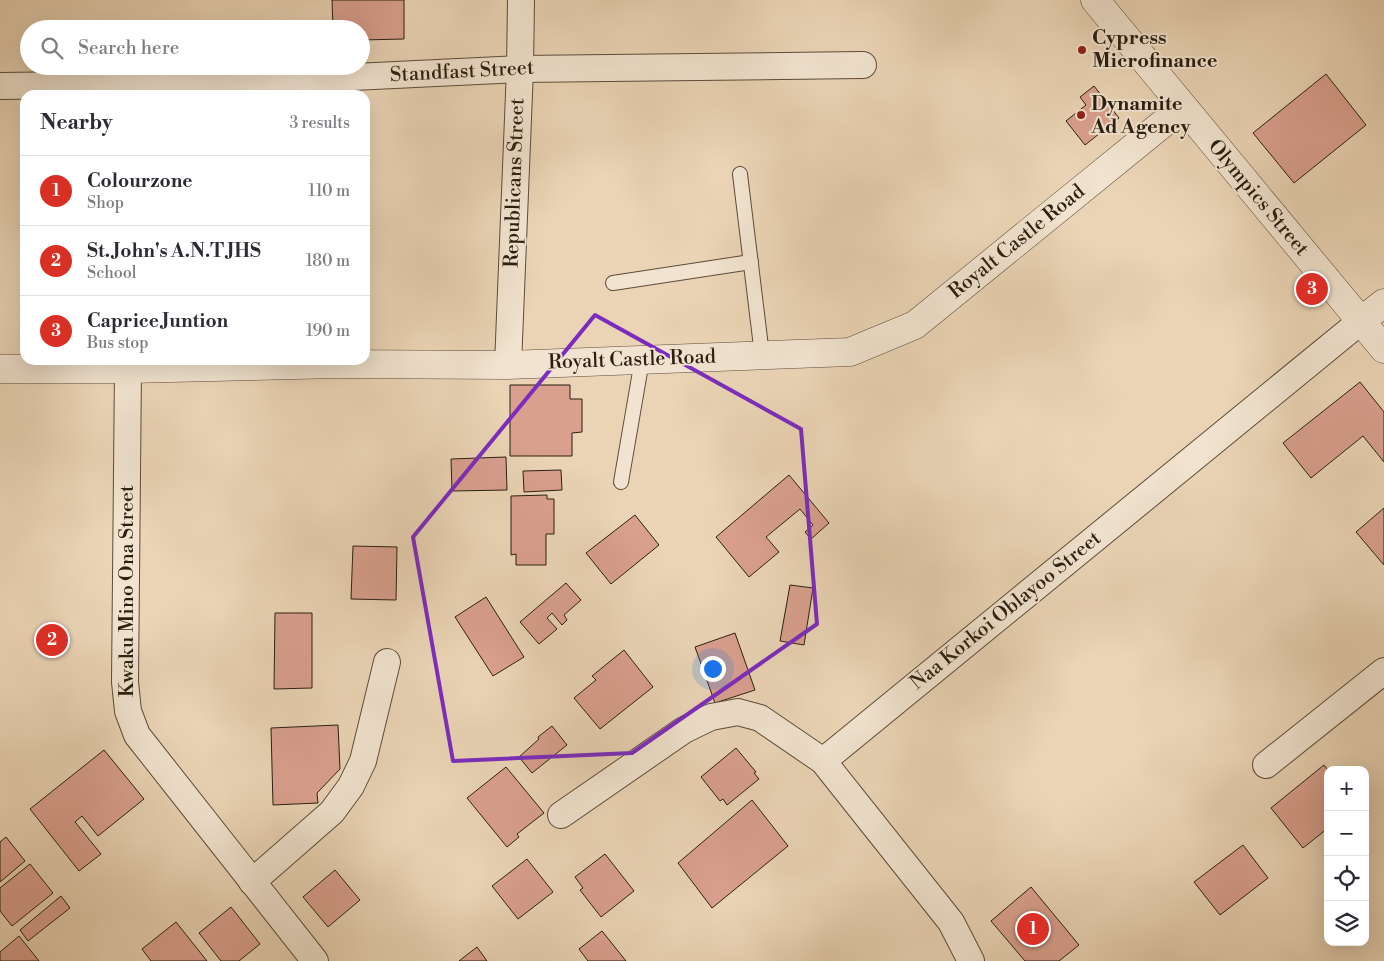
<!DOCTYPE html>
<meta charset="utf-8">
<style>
:root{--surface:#fff;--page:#f7f7f7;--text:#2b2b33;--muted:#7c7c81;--line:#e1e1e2;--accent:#d93025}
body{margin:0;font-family:"Libre Bodoni",serif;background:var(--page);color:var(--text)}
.controls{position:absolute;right:15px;bottom:15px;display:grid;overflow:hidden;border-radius:10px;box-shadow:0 5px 20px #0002}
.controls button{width:45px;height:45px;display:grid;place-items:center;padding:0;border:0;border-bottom:1px solid var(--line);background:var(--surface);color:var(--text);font:25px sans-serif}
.you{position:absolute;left:712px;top:668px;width:18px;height:18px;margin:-12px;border:4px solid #fff;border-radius:50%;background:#1a73e8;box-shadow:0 0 0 8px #1a73e833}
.badge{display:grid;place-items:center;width:32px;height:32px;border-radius:50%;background:var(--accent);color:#fff;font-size:16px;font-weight:700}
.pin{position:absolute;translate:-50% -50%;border:2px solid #fff;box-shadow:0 1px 5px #0006}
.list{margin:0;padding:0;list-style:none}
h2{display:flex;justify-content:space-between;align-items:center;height:65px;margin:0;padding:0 20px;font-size:21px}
h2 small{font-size:16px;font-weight:400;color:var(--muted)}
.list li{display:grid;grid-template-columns:32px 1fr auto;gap:15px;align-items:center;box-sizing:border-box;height:70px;padding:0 20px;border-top:1px solid var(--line)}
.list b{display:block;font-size:19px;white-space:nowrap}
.list p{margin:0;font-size:16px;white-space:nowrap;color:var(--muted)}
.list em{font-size:16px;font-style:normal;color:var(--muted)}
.icon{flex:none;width:28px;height:28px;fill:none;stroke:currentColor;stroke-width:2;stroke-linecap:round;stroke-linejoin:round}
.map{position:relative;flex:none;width:1384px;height:961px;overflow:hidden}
.search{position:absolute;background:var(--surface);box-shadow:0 5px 20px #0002;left:20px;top:20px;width:350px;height:55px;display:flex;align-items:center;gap:12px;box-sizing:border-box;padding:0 18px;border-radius:28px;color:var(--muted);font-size:19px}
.panel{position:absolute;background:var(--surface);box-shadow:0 5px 20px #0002;left:20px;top:90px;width:350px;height:275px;border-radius:15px}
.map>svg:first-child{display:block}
</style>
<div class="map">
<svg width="1384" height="961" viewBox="0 0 1384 961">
<rect width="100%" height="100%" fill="#ead4b5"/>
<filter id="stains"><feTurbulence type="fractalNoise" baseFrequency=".004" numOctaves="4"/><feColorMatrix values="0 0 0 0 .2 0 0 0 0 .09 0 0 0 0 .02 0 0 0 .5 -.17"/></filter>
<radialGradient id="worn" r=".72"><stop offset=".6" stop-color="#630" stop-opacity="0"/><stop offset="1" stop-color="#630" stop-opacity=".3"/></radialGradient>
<g fill="#d9a08e" stroke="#2b1f11">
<polygon points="332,0 404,0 404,39 361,40 361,29 333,29"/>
<polygon points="1326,74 1366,125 1294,183 1253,133"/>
<polygon points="1094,86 1119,118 1085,145 1066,121 1086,105 1080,97"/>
<polygon points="1360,382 1384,412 1384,462 1363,436 1311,478 1283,443"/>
<polygon points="510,385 570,385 570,399 582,399 582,432 572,433 572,456 510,456"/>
<polygon points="506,457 507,490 452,491 451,459"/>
<polygon points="561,470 562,490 524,492 523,471"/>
<polygon points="789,475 829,523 811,539 805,532 813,525 800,509 766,537 779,552 749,577 716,537"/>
<polygon points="547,495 547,499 554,499 554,534 546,534 546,565 516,565 516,554 511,555 511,496"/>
<polygon points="1384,508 1384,565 1356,532"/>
<polygon points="635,515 659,545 611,584 586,553"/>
<polygon points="353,546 397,547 396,600 351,599"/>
<polygon points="566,583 581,600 564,615 567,620 562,625 552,613 547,618 557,629 539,644 520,622"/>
<polygon points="790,585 813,588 804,645 780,641"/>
<polygon points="486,597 524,657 493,676 455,617"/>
<polygon points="275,613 312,613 312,688 274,689"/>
<polygon points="735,633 755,690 715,703 695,647"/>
<polygon points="624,650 653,687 600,729 574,698 596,680 592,676"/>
<polygon points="338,725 340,769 317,793 318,803 273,805 271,728"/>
<polygon points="552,726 567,745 532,773 519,757 539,739 538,737"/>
<polygon points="736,748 756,772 754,773 759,779 727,805 723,799 720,801 701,777"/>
<polygon points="104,750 144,799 98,836 82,816 75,822 101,854 79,871 30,809"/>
<polygon points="1324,765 1328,770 1328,828 1303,848 1271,808"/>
<polygon points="506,767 544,813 517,834 519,837 507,847 467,798"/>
<polygon points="752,800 788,846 712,908 678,863"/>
<polygon points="6,837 25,861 0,882 0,842"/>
<polygon points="1243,845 1268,878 1220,915 1194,882"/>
<polygon points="605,854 634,891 601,917 580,890 583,888 575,877"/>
<polygon points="527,859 553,892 518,919 492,886"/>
<polygon points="30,864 53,893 12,926 0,911 0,888"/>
<polygon points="335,870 360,900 328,927 303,897"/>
<polygon points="1031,887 1079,945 1059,961 1025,961 991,921"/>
<polygon points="61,896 70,908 28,941 20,930"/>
<polygon points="231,907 260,944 239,961 221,961 199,933"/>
<polygon points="176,922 207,961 151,961 142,949"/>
<polygon points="602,931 626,961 588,961 579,949"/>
<polygon points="19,936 39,961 0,961 0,952"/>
<polygon points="477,947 487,961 459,961"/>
</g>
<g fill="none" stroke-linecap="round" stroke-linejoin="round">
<g stroke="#5b4c3a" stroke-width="16">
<g id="service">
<polyline points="740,174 762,355"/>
<polyline points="613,283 751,262"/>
<polyline points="621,482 642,360"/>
</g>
</g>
<g stroke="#5b4c3a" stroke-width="28">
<g id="minor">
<polyline points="0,86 230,83 520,69 863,65"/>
<polyline points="508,365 520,69 521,0"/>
<polyline points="128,369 125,682 128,711 137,735 315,961"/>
<polyline points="823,761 1361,321"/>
<polyline points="1266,765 1384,671"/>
<polyline points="561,815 684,730 711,717 738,712 760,718 823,761 951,922 971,961"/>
<polyline points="252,882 332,812 351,786 363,761 387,662"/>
</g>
</g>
<g stroke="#5b4c3a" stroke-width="29">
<g id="tertiary">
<polyline points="1095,0 1384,349"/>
<polyline points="1361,321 1384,303"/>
<polyline points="0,369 128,369 337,364 508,365 850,352 915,325 1182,108"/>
</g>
</g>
<use href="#service" stroke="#f1e3cf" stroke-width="14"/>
<use href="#minor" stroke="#f1e3cf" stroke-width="26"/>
<use href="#tertiary" stroke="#f1e3cf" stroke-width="28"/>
</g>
<path fill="none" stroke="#7b2cbf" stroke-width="4" stroke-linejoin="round" d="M595,315L801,429L817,624L632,753L453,761L413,537Z"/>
<g fill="#8f2418" stroke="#f1e3cf" stroke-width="2">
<circle cx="1082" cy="50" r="5"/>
<circle cx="1081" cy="115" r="5"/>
</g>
<g text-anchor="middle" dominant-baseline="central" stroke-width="4" stroke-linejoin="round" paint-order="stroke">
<g font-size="20" font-weight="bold" fill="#2b1f11" stroke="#f1e3cf" text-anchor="start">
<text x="1092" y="38">Cypress<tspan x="1092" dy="23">Microfinance</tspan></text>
<text x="1091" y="104">Dynamite<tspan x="1091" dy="23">Ad Agency</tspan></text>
</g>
<g font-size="20" fill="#2b1f11" stroke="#f1e3cf">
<text transform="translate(462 72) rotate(-3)">Standfast Street</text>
<text transform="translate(515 183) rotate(-88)">Republicans Street</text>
<text transform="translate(1258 198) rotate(50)">Olympics Street</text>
<text transform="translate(1017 242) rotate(-39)">Royalt Castle Road</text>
<text transform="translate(632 360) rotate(-2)">Royalt Castle Road</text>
<text transform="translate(127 591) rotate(-90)">Kwaku Mino Ona Street</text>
<text transform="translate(1006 611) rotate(-39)">Naa Korkoi Oblayoo Street</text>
</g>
</g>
<rect width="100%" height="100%" filter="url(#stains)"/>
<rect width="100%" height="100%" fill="url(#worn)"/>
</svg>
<div class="controls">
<button>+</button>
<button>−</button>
<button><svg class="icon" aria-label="locate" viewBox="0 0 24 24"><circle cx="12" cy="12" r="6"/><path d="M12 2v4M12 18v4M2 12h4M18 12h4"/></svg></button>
<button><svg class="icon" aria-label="layers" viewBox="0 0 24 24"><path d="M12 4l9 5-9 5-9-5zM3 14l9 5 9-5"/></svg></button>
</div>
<div class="you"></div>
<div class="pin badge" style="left:1033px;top:929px">1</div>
<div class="pin badge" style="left:52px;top:640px">2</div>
<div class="pin badge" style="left:1312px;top:289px">3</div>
<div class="search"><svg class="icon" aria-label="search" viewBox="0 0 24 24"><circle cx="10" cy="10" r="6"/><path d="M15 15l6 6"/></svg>Search here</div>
<section class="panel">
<h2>Nearby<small>3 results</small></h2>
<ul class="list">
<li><span class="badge">1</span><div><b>Colourzone</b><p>Shop</p></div><em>110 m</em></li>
<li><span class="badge">2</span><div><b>St. John's A.N.T JHS</b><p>School</p></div><em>180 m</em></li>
<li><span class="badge">3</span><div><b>Caprice Juntion</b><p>Bus stop</p></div><em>190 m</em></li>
</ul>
</section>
</div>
